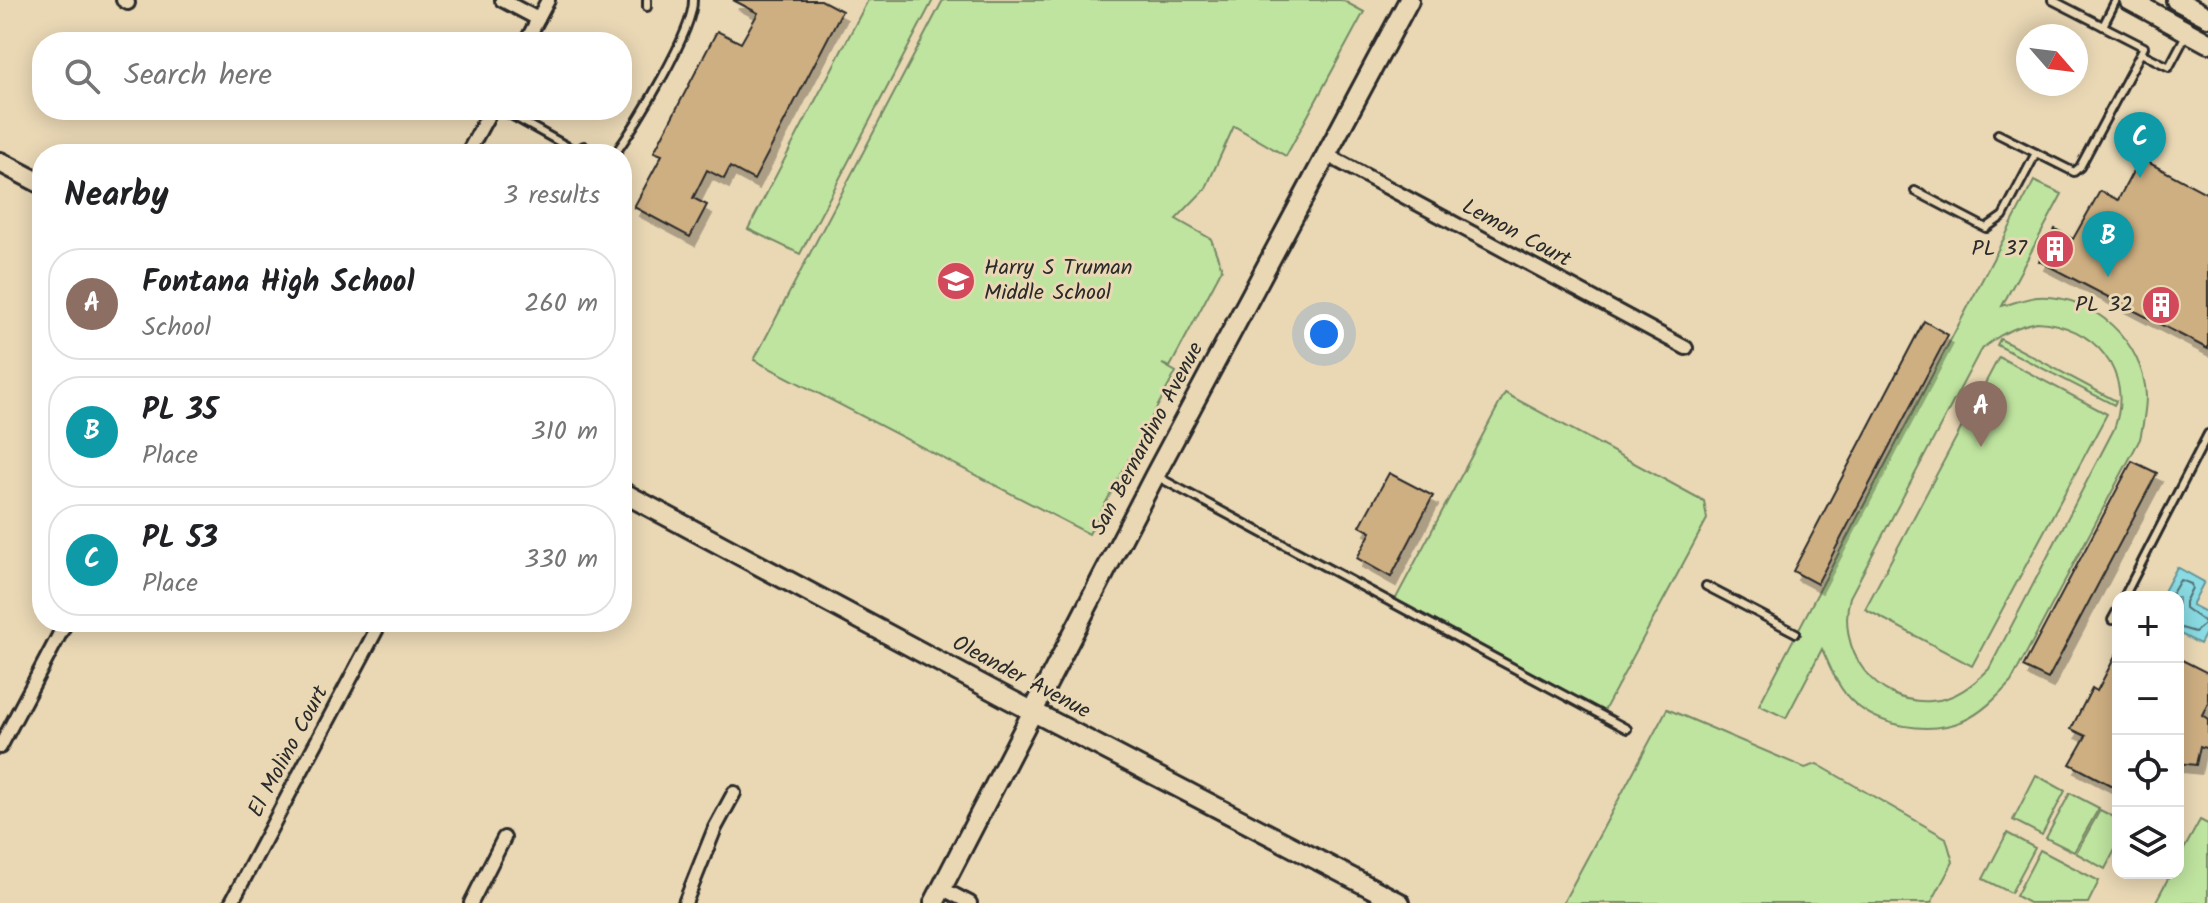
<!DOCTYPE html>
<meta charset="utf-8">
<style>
:root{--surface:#fff;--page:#f6f6f6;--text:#202124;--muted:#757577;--line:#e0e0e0;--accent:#0f766e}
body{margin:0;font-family:Kalam,sans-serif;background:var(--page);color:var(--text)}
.controls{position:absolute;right:24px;bottom:24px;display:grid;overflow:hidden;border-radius:16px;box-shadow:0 4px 20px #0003}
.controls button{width:72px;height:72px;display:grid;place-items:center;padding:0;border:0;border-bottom:2px solid var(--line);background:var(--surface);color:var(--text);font:40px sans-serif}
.compass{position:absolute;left:2016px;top:24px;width:72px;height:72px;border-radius:50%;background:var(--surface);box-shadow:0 4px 20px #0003;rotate:118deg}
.you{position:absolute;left:1324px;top:334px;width:28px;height:28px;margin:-20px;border:6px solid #fff;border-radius:50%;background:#1a73e8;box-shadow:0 0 0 12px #1a73e833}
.badge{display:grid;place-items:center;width:52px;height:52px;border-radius:50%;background:var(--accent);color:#fff;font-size:26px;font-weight:700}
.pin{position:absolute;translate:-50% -66px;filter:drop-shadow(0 2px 4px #0008)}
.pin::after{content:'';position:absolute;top:42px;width:28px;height:24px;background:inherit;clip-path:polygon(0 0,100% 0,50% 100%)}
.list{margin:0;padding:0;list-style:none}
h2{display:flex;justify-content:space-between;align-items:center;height:104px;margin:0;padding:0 32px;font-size:34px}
h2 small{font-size:26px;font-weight:400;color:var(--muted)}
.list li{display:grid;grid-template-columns:52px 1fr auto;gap:24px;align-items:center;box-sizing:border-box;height:112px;margin:0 16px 16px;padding:0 16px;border:2px solid var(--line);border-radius:32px}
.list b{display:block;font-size:30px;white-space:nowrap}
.list p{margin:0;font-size:26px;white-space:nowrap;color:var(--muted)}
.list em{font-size:26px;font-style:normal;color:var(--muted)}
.icon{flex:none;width:44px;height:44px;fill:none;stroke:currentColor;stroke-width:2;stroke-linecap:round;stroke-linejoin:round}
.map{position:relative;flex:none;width:2208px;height:903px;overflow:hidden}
.search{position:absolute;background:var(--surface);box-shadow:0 4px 20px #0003;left:32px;top:32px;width:600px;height:88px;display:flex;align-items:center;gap:20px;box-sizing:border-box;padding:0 28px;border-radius:32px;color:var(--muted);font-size:30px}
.panel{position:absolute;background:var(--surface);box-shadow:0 4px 20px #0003;left:32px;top:144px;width:600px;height:488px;border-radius:32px}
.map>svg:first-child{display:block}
</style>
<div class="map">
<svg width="2208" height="903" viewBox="0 0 2208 903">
<defs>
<filter id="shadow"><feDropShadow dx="5" dy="9" stdDeviation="0" flood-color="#0004"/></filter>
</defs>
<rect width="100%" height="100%" fill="#ead8b5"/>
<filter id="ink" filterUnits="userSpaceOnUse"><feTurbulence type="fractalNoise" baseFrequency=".0125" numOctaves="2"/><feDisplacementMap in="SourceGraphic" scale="16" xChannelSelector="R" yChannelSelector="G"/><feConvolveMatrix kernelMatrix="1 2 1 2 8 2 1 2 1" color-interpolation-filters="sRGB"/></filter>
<g filter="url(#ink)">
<g fill="#bfe49f" stroke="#758865" stroke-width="2" fill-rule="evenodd">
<polygon points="868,0 933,0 800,254 748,229"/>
<polygon points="943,0 1342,0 1364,12 1286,156 1234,126 1206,188 1176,219 1211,239 1222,269 1170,367 1162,364 1176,372 1089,534 754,360"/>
<path d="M2034,181L2062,194L2002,306C2014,303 2026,298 2038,297C2093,294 2144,342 2146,396C2146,410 2143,425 2140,439L2011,682C1997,697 1982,713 1963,721C1929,735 1880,727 1853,702C1837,687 1831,668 1822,649L1786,718L1759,705ZM2037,322C2094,325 2135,372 2114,429L1989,669C1973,685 1954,700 1931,701C1874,705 1836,649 1850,597L1980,351C1997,335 2014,327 2037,322Z"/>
<polygon points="2000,339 2116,401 2114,405 1997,345"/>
<polygon points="1999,357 2107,414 1972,666 1865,609"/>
<polygon points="1505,393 1704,501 1707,519 1604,711 1395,600"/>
<polygon points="1667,709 1805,768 1817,764 1946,838 1953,862 1931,903 1563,903"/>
<polygon points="2036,775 2065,791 2042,835 2013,820"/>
<polygon points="2070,793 2099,808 2074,852 2046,838"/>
<polygon points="2100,810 2118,819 2118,844 2105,869 2076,853"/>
<polygon points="2200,820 2208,824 2208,903 2155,903 2171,873 2178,873 2178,860"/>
<polygon points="2007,833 2035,848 2011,893 1983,879"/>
<polygon points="2040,850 2099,881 2088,903 2029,903 2016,896"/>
</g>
<polygon fill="#8adbe3" stroke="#649599" stroke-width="2" points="2177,567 2204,582 2192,605 2208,613 2208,629 2200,644 2178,633 2178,597 2161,597"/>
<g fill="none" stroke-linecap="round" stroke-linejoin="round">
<polyline stroke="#517175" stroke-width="2" points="2170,597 2180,580 2191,584 2192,588 2185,602 2185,608 2206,623 2195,632 2178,627"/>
</g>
<g fill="#ceaf82" stroke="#2b2b2b" stroke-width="2" filter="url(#shadow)">
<polygon points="733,0 821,0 842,11 754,180 730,167 724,179 707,170 693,198 707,205 690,237 634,207 662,155 654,152 717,31 741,43 758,13"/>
<polygon points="2140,158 2208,194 2208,349 2039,261 2055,229 2073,239 2100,191 2118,200"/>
<polygon points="1924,321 1948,335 1817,584 1793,571"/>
<polygon points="2132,461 2157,473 2048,679 2023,667"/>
<polygon points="1389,473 1433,496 1391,577 1357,558 1371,532 1360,526"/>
<polygon points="2118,651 2118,789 2070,764 2086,736 2071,729 2092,688 2097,691"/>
<polygon points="2178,658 2208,673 2208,703 2202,715 2208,719 2208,749 2200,746 2196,765 2178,763"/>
</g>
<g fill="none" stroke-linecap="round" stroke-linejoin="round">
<g stroke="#2b2b2b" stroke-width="12">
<g id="lane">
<polyline points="647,7 647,0"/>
<polyline points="2103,26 2116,0"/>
<polyline points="2141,53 2169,67 2186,35"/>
<polyline points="502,110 572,149 577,150 584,146"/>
<polyline points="1998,134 2074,172 2080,167 2144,47 2052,0"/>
<path d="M615,154C635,126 694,31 693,0"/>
<polyline points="1915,191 1986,228 2003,216 2036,153"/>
<polyline points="1158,477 1627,729"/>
<polyline points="1706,586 1796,633"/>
<polyline points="2124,597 2208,434"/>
<polyline points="2112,620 2118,609"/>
</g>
</g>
<g stroke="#2b2b2b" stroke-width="18">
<g id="street">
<polyline points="123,0 128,3"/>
<polyline points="502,0 538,19"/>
<polyline points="526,42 548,0"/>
<polyline points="467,154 491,110"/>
<polyline points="1327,155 1686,348"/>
<polyline points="0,747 66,622"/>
<polyline points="941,888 970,903"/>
<polyline points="231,903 379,625 373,622"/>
<polyline points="471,903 504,838"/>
<polyline points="685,903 715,828 734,793"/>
</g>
</g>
<g stroke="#2b2b2b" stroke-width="24">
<g id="secondary">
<polyline points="2129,0 2208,43"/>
<polyline points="2176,0 2208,17"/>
<polyline points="0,162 42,184"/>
<polyline points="622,492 1007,698 1400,903"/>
<polyline points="934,903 1155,475 1409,0"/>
</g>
</g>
<use href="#lane" stroke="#ead8b5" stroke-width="6"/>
<use href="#street" stroke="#ead8b5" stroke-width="12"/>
<use href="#secondary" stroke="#ead8b5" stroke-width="18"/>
</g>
</g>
<defs>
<g id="building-disc" transform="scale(2)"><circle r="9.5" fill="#d1495b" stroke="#ead8b5"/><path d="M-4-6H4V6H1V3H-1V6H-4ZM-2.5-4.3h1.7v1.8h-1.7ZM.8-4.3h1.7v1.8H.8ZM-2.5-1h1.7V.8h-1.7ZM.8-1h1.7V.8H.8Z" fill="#fff"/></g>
<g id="school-disc" transform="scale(2)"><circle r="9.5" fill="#d1495b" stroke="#ead8b5"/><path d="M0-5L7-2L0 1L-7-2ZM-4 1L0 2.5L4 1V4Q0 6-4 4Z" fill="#fff"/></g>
</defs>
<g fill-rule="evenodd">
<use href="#building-disc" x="2055" y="249"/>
<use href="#school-disc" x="956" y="281"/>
<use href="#building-disc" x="2161" y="305"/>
</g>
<g text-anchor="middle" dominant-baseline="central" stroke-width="6" stroke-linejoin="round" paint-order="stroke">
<g font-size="22" fill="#2b2b2b" stroke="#ead8b5">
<text transform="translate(1516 234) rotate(28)">Lemon Court</text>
<text transform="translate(1148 439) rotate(-62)">San Bernardino Avenue</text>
<text transform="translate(1021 678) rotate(28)">Oleander Avenue</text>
<text transform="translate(289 752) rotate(-62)">El Molino Court</text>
</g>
<g font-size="22" fill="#2b2b2b" stroke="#ead8b5" text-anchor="end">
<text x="2027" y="249">PL 37</text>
<text x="984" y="268" text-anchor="start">Harry S Truman<tspan x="984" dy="25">Middle School</tspan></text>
<text x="2133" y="305">PL 32</text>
</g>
</g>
</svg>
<div class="controls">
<button>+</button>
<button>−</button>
<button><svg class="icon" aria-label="locate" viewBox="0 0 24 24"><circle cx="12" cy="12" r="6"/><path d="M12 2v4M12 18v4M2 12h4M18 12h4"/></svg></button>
<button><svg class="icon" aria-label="layers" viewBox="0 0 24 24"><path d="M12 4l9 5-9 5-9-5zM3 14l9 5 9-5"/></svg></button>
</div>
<svg class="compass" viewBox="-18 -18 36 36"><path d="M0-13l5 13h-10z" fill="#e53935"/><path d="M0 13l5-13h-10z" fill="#757577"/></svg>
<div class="you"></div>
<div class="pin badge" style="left:1981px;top:447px;background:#8d6e63">A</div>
<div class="pin badge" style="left:2108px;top:277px;background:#0f9aa8">B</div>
<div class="pin badge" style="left:2140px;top:178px;background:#0f9aa8">C</div>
<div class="search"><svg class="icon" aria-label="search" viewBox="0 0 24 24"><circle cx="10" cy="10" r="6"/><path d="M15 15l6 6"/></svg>Search here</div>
<section class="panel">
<h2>Nearby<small>3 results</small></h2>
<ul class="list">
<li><span class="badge" style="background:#8d6e63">A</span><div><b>Fontana High School</b><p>School</p></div><em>260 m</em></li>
<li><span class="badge" style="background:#0f9aa8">B</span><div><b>PL 35</b><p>Place</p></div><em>310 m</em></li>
<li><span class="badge" style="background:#0f9aa8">C</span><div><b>PL 53</b><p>Place</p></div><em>330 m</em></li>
</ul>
</section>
</div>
